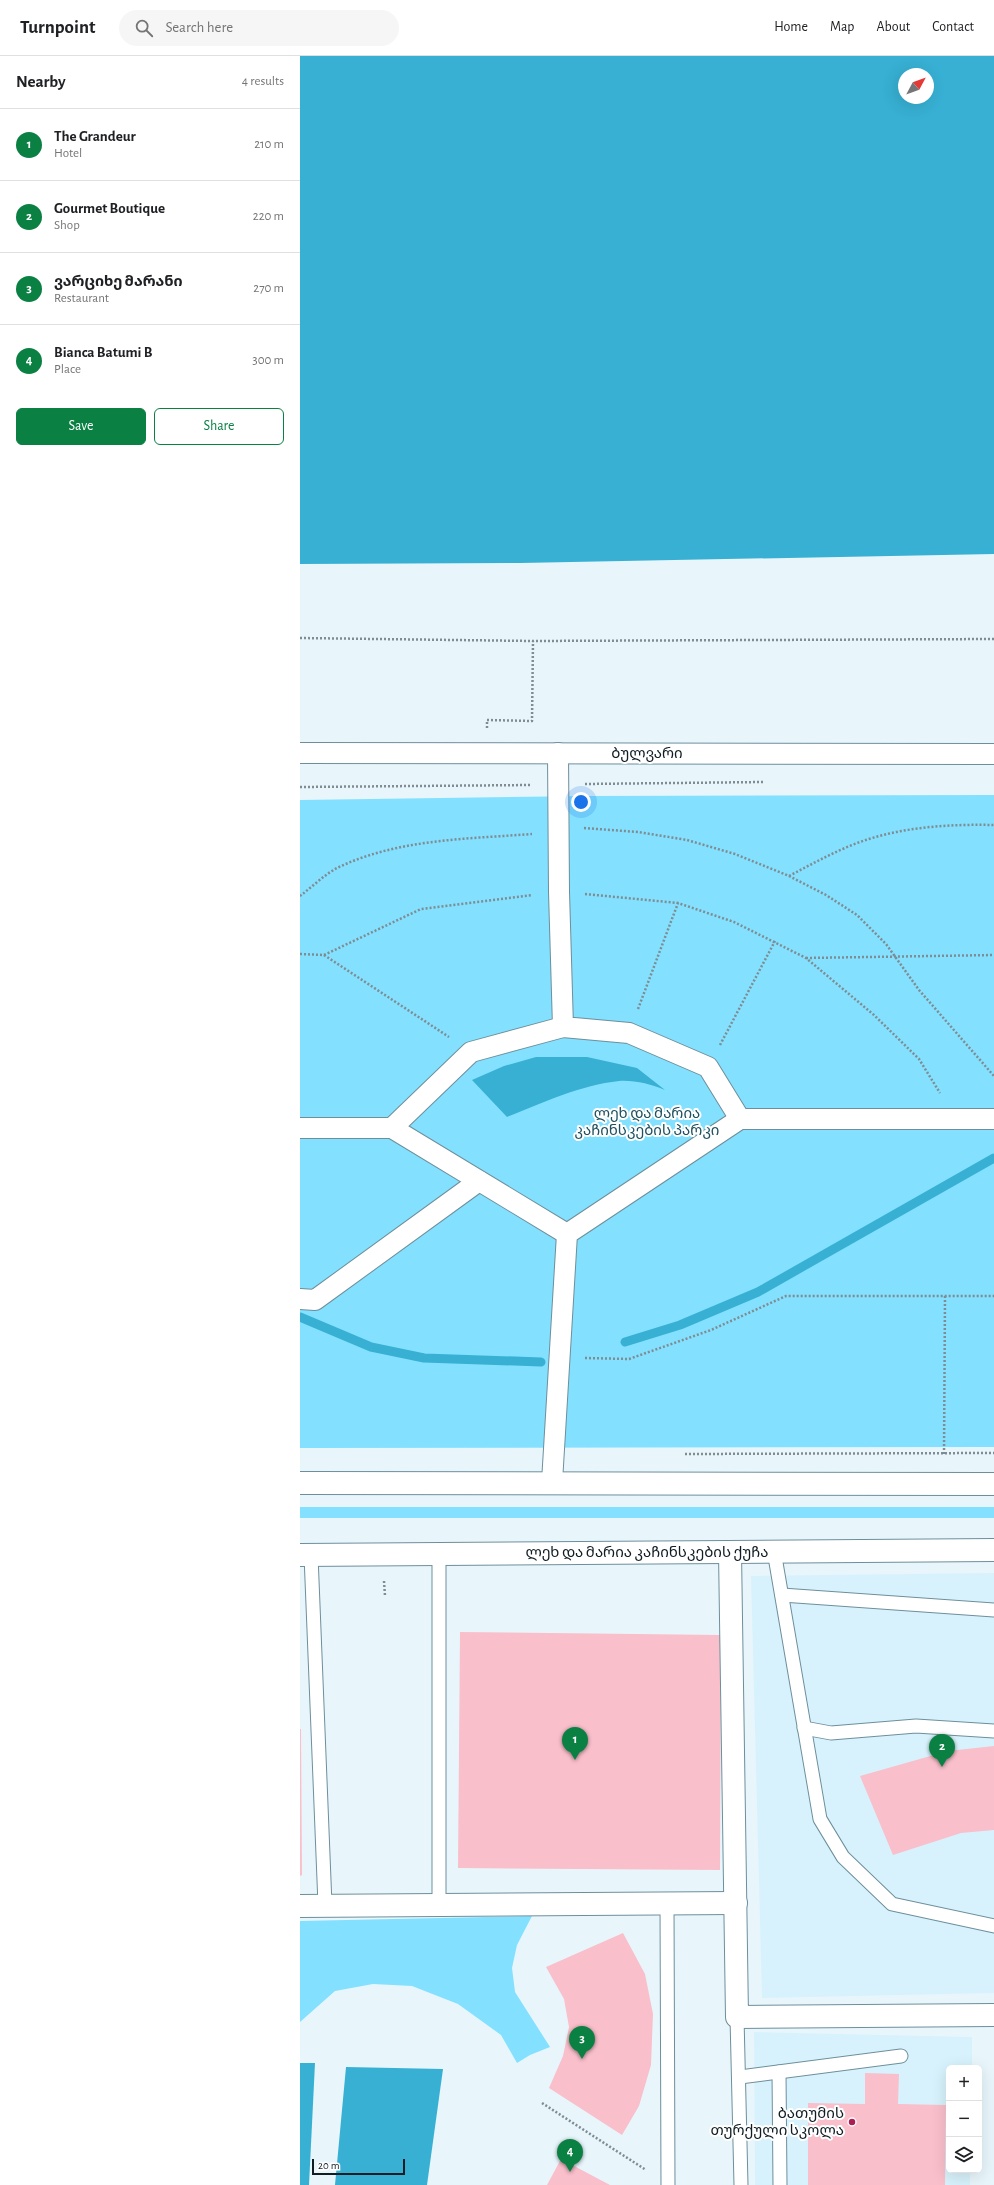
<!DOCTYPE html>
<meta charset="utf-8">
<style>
:root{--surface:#fff;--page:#f6f6f6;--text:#202124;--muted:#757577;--line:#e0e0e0;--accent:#0b8043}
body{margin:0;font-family:"Alegreya Sans","Noto Sans Georgian",sans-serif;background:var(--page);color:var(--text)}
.controls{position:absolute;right:12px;bottom:12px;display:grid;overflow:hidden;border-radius:6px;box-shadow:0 4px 16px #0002}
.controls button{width:36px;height:36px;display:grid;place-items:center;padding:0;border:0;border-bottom:1px solid var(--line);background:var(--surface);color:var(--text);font:20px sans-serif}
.compass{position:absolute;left:598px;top:12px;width:36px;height:36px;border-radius:50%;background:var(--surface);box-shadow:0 4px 16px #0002;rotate:49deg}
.scale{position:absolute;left:12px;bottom:10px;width:93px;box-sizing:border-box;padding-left:4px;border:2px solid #101d22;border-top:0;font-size:11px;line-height:14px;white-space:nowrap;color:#101d22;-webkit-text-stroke:3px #fff;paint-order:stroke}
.you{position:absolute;left:281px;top:746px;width:14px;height:14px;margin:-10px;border:3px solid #fff;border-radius:50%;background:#1a73e8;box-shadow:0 0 0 6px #1a73e833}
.badge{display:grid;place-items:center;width:26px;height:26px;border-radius:50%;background:var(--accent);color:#fff;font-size:13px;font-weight:700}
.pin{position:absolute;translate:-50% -33px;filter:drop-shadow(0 1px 2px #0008)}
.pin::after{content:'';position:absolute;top:21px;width:14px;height:12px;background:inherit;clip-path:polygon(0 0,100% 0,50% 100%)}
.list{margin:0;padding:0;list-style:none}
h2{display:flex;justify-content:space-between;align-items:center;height:52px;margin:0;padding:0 16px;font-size:17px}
h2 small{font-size:13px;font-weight:400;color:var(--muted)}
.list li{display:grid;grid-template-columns:26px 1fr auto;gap:12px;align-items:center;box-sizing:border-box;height:72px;padding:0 16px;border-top:1px solid var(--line)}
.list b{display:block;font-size:15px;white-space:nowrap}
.list p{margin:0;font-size:13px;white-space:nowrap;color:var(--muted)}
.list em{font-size:13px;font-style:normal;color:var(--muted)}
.actions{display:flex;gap:8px;padding:12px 16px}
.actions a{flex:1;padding:9px 0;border:1px solid var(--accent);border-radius:6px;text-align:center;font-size:14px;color:var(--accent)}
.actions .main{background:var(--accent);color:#fff}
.icon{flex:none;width:22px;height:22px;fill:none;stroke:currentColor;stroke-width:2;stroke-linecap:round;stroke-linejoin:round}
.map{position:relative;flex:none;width:694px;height:2129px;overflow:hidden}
header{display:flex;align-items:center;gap:24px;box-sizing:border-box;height:56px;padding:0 20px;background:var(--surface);border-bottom:1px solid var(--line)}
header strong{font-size:19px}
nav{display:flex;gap:22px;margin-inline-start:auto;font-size:14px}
.search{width:280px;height:36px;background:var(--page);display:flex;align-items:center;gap:10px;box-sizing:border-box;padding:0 14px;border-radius:22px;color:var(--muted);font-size:15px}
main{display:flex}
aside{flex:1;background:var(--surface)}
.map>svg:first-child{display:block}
</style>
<header>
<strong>Turnpoint</strong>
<div class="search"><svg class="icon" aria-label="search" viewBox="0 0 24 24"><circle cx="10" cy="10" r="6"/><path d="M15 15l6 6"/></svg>Search here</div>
<nav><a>Home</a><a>Map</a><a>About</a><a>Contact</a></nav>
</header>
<main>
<aside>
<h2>Nearby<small>4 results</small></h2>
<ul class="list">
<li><span class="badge">1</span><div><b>The Grandeur</b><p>Hotel</p></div><em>210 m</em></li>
<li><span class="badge">2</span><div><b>Gourmet Boutique</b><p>Shop</p></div><em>220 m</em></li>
<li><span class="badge">3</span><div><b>ვარციხე მარანი</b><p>Restaurant</p></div><em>270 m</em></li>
<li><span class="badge">4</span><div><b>Bianca Batumi B</b><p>Place</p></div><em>300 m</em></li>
</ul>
<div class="actions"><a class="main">Save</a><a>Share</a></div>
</aside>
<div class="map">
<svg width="694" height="2129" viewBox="0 0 694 2129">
<rect width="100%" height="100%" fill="#e8f6fc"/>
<g fill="#d7f2fc">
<polygon points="694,1517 694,1937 462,1942 451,1520"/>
<polygon points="454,1976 672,1981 672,2012 649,2012 649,2114 670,2114 670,2129 455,2129"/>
</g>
<g fill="#83e0fe">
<polygon points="694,739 694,1391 0,1392 0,744 287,740"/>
<rect x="0" y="1451" width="694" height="11"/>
<polygon points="232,1860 217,1889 212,1912 215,1936 250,1991 230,1999 217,2007 201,1979 158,1948 112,1930 73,1928 35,1935 0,1966 0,1865"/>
</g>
<g fill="#37b0d3" fill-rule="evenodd">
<path d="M0,0H694V498L220,507L0,508ZM604,18H628V42H604Z"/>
<path d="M236,1001H287L337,1012L365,1034C351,1028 334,1024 319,1025C281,1029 242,1047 207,1061L172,1024L204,1010Z"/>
<polygon points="0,2007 15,2007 9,2129 0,2129"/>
<polygon points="46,2011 143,2013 127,2129 35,2129"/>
</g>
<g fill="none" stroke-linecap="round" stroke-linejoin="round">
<g stroke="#37b0d3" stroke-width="9">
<polyline points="0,1261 71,1291 124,1302 241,1306"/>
<polyline points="325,1286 380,1269 458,1236 694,1102"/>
</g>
</g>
<g fill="#f9bfcb">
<polygon points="160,1576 421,1579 420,1814 158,1812"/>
<polygon points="0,1673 1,1673 2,1819 0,1820"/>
<polygon points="694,1690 694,1774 661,1777 593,1799 560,1720 648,1695"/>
<polygon points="323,1877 345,1918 353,1958 351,2009 339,2050 322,2079 249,2032 263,2000 269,1971 264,1943 246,1911"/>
<polygon points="565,2017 599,2018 598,2048 646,2049 645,2129 508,2129 508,2047 565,2048"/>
<polygon points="261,2103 310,2129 247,2129"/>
</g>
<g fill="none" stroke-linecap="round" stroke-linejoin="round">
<g stroke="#6d8f9b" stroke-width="15">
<g id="service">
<polyline points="474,1495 520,1763 543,1801 592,1848 694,1870"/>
<polyline points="139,1498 139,1848"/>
<polyline points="11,1499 25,1849"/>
<polyline points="482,1539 694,1554"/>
<polyline points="504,1672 531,1677 616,1670 694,1675"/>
<polyline points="367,1847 368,2129"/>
<polyline points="437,1961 441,2129"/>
<polyline points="479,2016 480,2129"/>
<polyline points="440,2021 601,2000"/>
</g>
</g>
<g stroke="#6d8f9b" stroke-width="22">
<g id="pedestrian">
<polyline points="0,697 694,698"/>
<polyline points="258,697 259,836 263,971 329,977 408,1011 440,1063 694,1063"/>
<polyline points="0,1072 92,1072 267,1178"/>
<polyline points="92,1072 171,996 263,971"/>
<polyline points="0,1243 15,1244 179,1125"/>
<polyline points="252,1426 267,1178 440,1063"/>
</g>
</g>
<g stroke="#6d8f9b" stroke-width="24">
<g id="minor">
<polyline points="430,1496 437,1961 694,1959"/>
<polyline points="0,1850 436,1847"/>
</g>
</g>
<g stroke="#6d8f9b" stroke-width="24">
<g id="secondary">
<polyline points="0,1427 694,1428"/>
<polyline points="0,1499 694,1494"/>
</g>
</g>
<g stroke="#7f8c92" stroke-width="2.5" stroke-dasharray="2 2" stroke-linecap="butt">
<polyline points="0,582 233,585 694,583"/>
<polyline points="187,672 187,664 232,665 233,585"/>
<polyline points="285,728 464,726"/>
<polyline points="0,731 232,729"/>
<polyline points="284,772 338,776 387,784 435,798 489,820 526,839 557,859 586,888 619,934 694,1020"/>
<path d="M489,820C510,809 530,798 552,789C597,771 647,768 694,769"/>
<polyline points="285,838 378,847 434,866 506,902 574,959 619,1003 640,1037"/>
<path d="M0,840C12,831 24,819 37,812C97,783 166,783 232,778"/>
<polyline points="0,898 24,899 121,853 232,839"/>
<polyline points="24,899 149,981"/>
<polyline points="506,902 694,899"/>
<polyline points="338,953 378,847"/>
<polyline points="420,989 475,885"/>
<polyline points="285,1302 329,1303 411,1274 486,1240 694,1240"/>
<polyline points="385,1398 694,1397"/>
<polyline points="644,1398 645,1240"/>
<polyline points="84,1525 85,1540"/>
<polyline points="242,2047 346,2114"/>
</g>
<use href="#service" stroke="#fff" stroke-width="13"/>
<use href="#pedestrian" stroke="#fff" stroke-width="20"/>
<use href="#minor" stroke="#fff" stroke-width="22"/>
<use href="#secondary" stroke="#fff" stroke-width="22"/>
</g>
<circle fill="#ad1e55" stroke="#fff" stroke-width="1.5" cx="552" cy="2066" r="4"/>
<g text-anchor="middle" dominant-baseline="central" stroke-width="4" stroke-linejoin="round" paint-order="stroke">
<g font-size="15" fill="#101d22" stroke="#fff">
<text x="347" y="697">ბულვარი</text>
<text x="347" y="1496">ლეხ და მარია კაჩინსკების ქუჩა</text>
</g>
<g font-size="15" fill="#205160" stroke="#fff">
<text x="347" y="1057">ლეხ და მარია<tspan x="347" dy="17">კაჩინსკების პარკი</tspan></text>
</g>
<g font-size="15" fill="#101d22" stroke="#fff" text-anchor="end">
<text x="544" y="2057">ბათუმის<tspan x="544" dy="17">თურქული სკოლა</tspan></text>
</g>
</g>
</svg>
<div class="controls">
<button>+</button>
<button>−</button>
<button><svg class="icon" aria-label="layers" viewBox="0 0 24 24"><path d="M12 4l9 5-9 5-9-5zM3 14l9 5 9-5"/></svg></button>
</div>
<svg class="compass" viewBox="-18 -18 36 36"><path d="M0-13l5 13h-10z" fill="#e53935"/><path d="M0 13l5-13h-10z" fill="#757577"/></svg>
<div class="scale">20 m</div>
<div class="you"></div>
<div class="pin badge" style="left:275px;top:1704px">1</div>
<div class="pin badge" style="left:642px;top:1711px">2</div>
<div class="pin badge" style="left:282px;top:2003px">3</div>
<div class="pin badge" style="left:270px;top:2116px">4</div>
</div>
</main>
